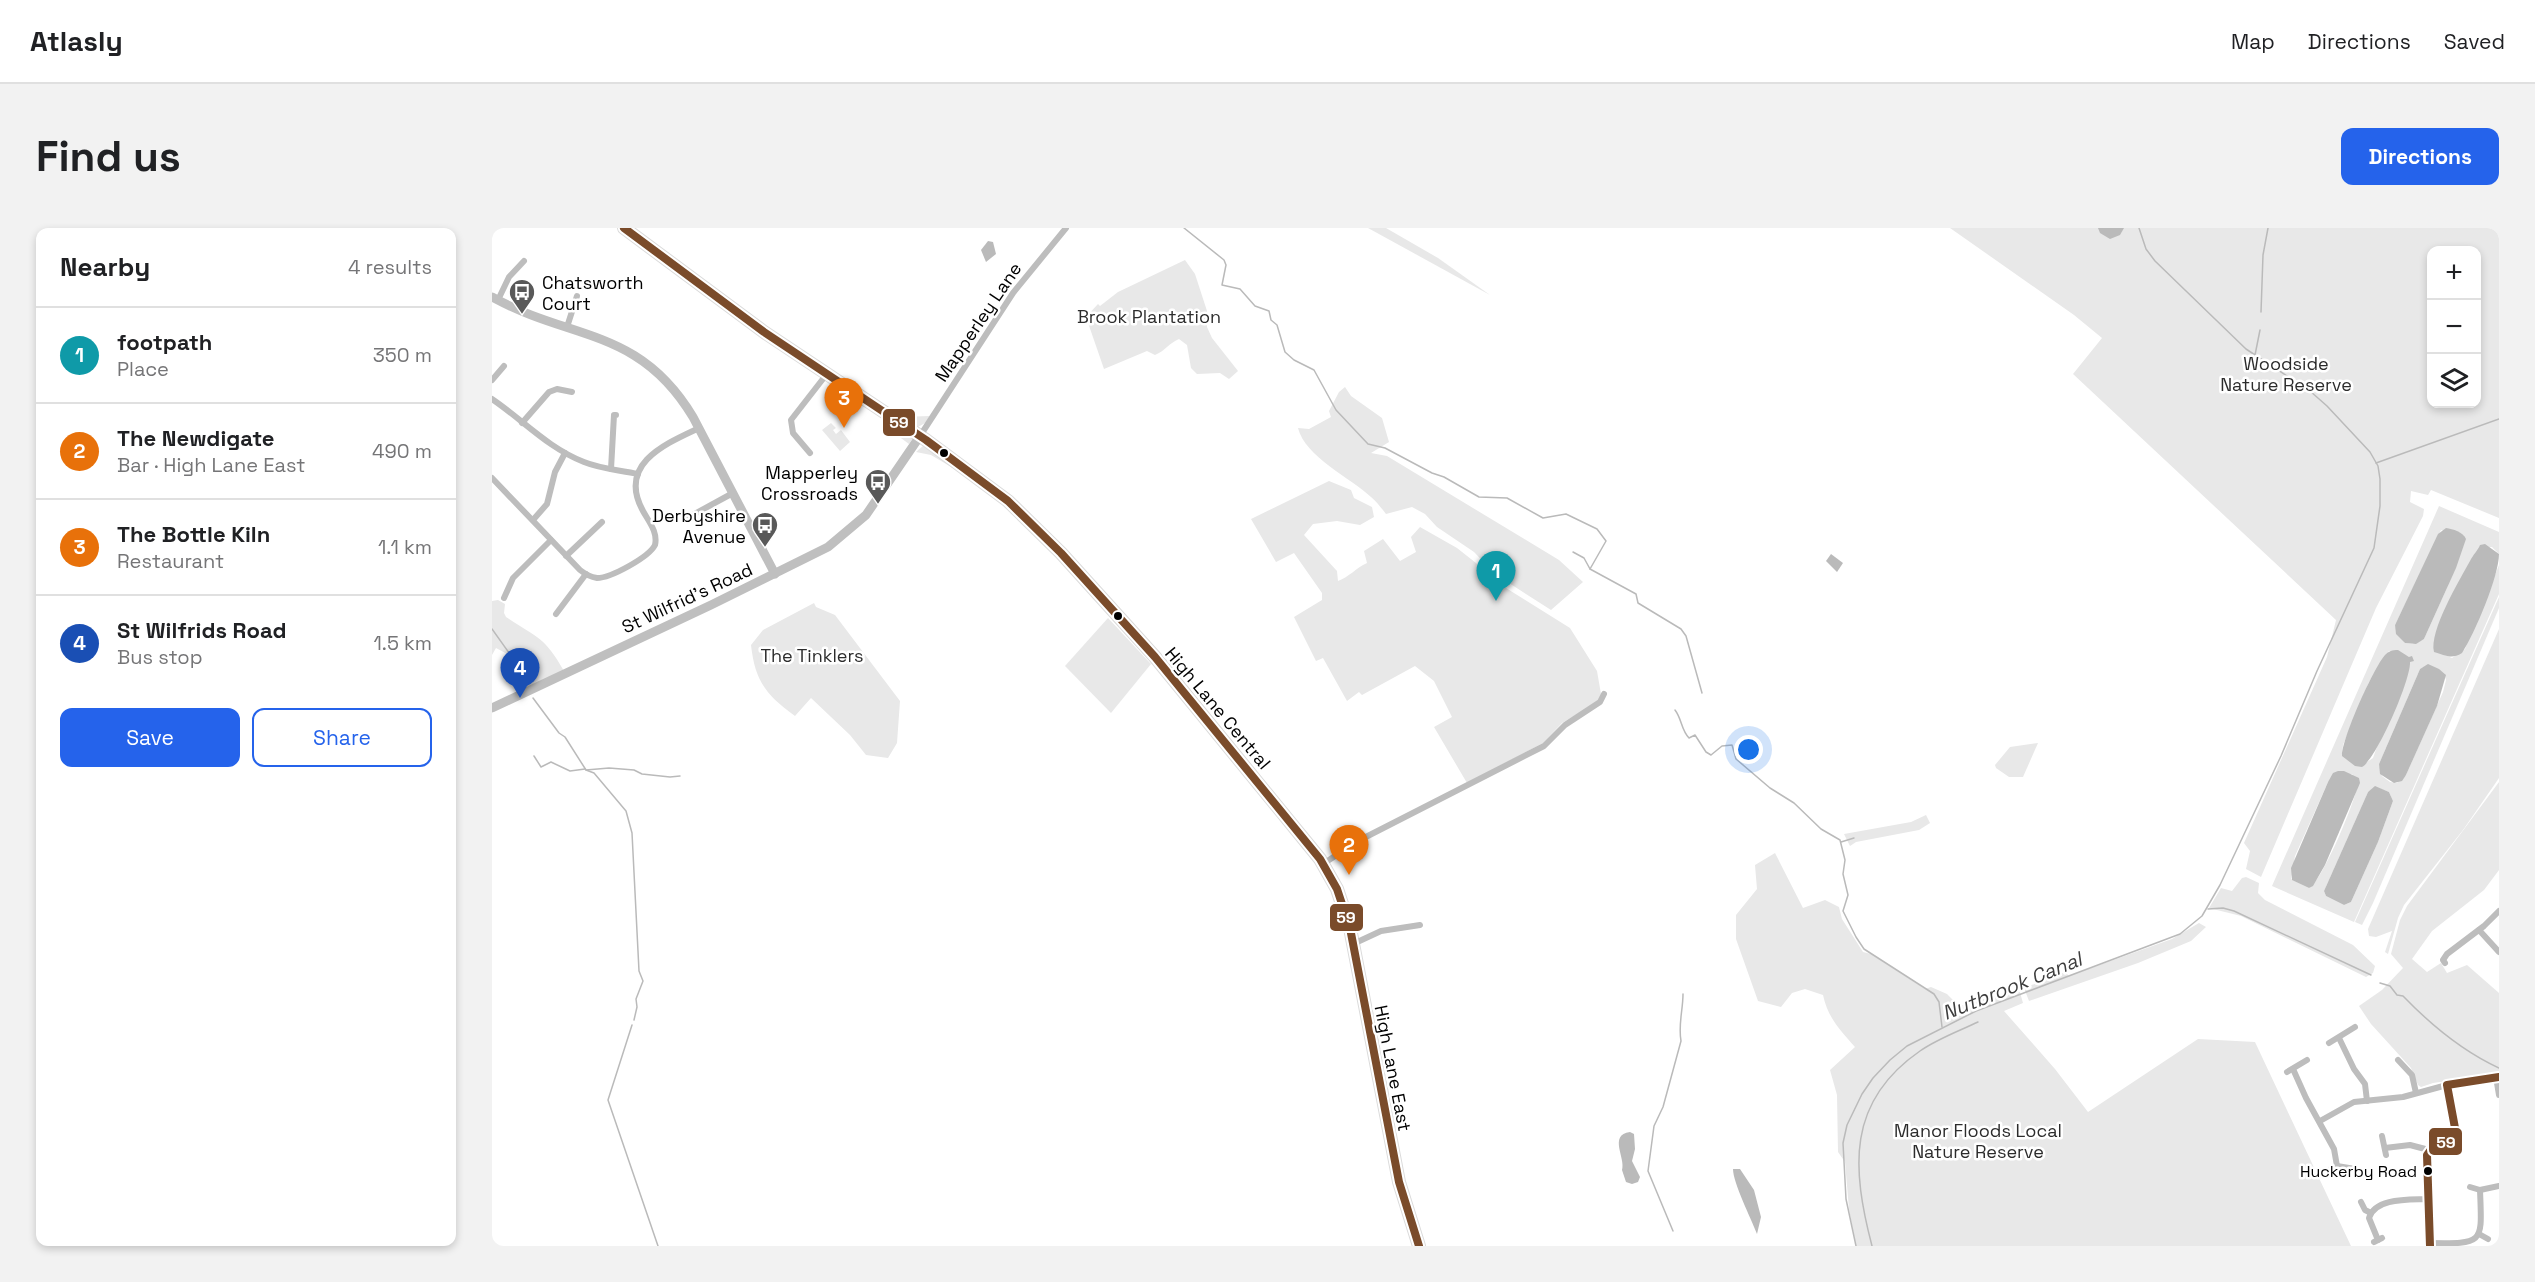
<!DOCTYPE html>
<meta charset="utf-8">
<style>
:root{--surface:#fff;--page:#f2f2f2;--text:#202124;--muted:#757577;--line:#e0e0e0;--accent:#2563eb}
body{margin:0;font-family:"Space Grotesk",sans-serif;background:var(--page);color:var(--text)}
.controls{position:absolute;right:18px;top:18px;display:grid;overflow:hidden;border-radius:12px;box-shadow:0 3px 9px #0003}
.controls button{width:54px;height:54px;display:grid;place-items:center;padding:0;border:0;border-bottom:2px solid var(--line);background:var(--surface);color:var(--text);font:30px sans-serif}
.you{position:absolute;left:1257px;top:522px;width:21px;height:21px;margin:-15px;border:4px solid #fff;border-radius:50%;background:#1a73e8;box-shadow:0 0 0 9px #1a73e833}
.badge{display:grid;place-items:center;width:39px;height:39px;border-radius:50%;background:var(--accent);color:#fff;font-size:20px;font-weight:700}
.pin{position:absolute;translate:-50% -50px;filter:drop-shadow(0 2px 3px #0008)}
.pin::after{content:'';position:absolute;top:32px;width:21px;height:18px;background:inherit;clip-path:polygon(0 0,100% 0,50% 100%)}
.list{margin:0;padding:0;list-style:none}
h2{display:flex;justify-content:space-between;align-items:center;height:78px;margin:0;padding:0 24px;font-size:26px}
h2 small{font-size:20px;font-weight:400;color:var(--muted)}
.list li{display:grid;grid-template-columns:39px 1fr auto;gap:18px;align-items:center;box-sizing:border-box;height:96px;padding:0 24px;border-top:2px solid var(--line)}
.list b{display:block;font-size:22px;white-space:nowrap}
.list p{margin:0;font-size:20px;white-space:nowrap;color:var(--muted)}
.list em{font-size:20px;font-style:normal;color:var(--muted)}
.actions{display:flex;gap:12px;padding:18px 24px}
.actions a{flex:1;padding:14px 0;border:2px solid var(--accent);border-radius:12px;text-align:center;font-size:21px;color:var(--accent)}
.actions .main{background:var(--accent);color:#fff}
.icon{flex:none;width:33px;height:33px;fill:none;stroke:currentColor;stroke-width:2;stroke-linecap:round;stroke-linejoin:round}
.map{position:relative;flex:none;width:2007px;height:1018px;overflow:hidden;border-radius:12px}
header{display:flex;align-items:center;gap:36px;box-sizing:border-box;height:84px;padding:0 30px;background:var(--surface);border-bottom:2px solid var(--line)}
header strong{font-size:28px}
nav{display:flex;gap:33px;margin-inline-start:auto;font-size:21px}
.intro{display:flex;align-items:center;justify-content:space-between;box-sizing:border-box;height:144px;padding:0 36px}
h1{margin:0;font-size:42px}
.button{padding:15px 27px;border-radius:12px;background:var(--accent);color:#fff;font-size:21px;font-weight:700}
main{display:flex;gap:36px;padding:0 36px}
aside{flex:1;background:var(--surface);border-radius:12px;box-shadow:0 3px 9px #0003}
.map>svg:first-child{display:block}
</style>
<header>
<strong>Atlasly</strong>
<nav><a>Map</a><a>Directions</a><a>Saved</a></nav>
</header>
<div class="intro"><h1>Find us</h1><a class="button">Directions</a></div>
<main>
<aside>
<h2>Nearby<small>4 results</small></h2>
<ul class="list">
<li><span class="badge" style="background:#0f9aa8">1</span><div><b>footpath</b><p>Place</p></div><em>350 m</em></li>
<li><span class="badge" style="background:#e8710a">2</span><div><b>The Newdigate</b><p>Bar · High Lane East</p></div><em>490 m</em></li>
<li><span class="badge" style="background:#e8710a">3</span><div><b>The Bottle Kiln</b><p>Restaurant</p></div><em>1.1 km</em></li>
<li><span class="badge" style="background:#1a4fb4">4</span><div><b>St Wilfrids Road</b><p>Bus stop</p></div><em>1.5 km</em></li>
</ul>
<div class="actions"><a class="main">Save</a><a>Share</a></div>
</aside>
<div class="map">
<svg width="2007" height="1018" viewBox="0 0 2007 1018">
<rect width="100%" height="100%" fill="#fff"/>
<g fill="#e8e8e8" fill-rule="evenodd">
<polygon points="876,0 894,0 946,30 998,67"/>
<path d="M1458,0H2007V290L1939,262L1936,267L1919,263L1918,274L1932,281L1931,288L1884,380L1769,649L1754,641L1758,623L1752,615L1835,429L1844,392L1581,146L1610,110L1582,87ZM1940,22H1984V176H1940Z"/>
<path d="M693,32L703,46L715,83V99L720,110L746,143L737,151L728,145L705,146L699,140L695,117L687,111C677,115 673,123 663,127L655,123L612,141L594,89L606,76L608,78L626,64Z"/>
<path d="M853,159L859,168L890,190L897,214L879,225L895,228L1067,332L1091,354L1059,382L1003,346L982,324L945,299L933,286L920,279L894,286C890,281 885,274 879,269C859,250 813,229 806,200L817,201L839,189L837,183L847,164Z"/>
<polygon points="438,188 433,195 426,199 408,189"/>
<polygon points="394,191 419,208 421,210 417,216 390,196"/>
<polygon points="339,195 344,200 341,202 344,206 349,202 358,214 348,223 330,202"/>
<polygon points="431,218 435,219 476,249 439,227 424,224"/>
<path d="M837,253L859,262L862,270L880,279L882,289L868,297L845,293L821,296L812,307L845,343L846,353C857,349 864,340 875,335L872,323L891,311L908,333L924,324L919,309L928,299L965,320L984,335L998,350L1078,400L1105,443L1109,466L1107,473L1070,495L1051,515L975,555L942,499L960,489L942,453L923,438L870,467L867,464L855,473L831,430L824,433L802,389L830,372V365L802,325L784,334L759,291Z"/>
<path d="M1947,278L2007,304V326L2000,319H1989L1970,349L1946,399L1943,423L1960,430L1973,421L2007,337V366L1862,694L1780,658ZM1949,302L1969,307L1955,360L1932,411L1921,416L1913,415L1903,397ZM1897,423L1917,429L1881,530L1869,538L1850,526L1851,517L1877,454ZM1932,439L1952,445L1954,452L1951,464L1914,547L1905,555L1898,554L1890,548L1887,536L1928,441ZM1860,546L1866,555C1864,572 1830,654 1817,660L1799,651L1803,628L1836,554ZM1884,559L1897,564L1901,573L1886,614L1859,674L1852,677L1834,668L1832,663L1876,564Z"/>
<polygon points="2007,369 2007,380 1881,675 1870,697 1863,694"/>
<path d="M6,372L13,376L12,385L14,389C45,410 52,408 72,443L36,460L21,429L4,420L0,427V373Z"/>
<path d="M322,375L324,379L343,387L408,473L405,515L396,530L374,527L358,507L319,470L303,488C274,467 263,453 259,417L271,402Z"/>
<polygon points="616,390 659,436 619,485 573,438"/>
<polygon points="2007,401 2007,550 1971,602 1912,677 1906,690 1896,726 1893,724 1900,703 1884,709 1877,708 1876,701"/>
<polygon points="1546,515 1531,549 1517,549 1504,540 1503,537 1518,519"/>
<polygon points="2007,554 2007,642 1992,662 1940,703 1920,731 1935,744 1949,735 1955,745 1975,737 2007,765 2007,845 1941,855 1929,859 1926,857 1919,840 1879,796 1867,778 1890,762 1911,740 1899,726 1908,692 1915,678"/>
<polygon points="1434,587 1438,595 1427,602 1364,614 1358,618 1352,606 1419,594"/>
<path d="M1283,625L1311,680L1333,672L1347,679L1350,691L1371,724L1379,726L1433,761L1439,759L1455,766L1467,778L1527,761L1531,775L1512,783L1563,841L1596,884L1706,811L1763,814L1859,1018H1364L1357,981L1353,934L1346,924L1345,867L1338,842L1363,819C1348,802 1336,790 1331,767L1313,761L1300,765L1289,779L1266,773L1244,711V687L1265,661L1263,637Z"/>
<polygon points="1754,649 1767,655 1766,665 1773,672 1861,717 1883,738 1881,745 1874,749 1749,688 1717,680 1729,660 1740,663 1750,650"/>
<polygon points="1707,695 1714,699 1699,713 1646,735 1537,773 1532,760 1573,744 1577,748 1680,711"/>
</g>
<g fill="#bababa">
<polygon points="1606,0 1632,0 1628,7 1618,11 1608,5"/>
<polygon points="496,13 501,14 504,26 494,34 489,22"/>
<path d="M1954,300C1961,301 1971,304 1974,311L1964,340L1932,411L1924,416L1913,415L1904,406L1903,397L1946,306Z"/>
<path d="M1993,316L2007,326C2007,348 1983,405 1970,425C1959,432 1953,427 1942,424C1937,403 1967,353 1978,333C1981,327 1986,322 1988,317Z"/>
<polygon points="1339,326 1351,335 1345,344 1334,333"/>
<path d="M1906,422L1917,429L1920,428L1922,433L1918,434C1919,452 1884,532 1870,539L1863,538L1850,528C1850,510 1881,441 1893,427C1897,423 1900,422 1906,422Z"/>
<polygon points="1936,436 1947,441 1954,447 1945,478 1914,547 1910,553 1902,555 1888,546 1887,536 1928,441"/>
<polygon points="1846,543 1852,543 1867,550 1868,555 1833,637 1821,658 1817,660 1800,652 1799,640 1836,554 1841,545"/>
<polygon points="1883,558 1897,564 1901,573 1886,614 1859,674 1852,677 1834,668 1832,663 1876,564"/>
<path d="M1138,904L1142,906L1143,921L1140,933L1148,949L1146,954L1140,956L1134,954L1130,942C1134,930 1116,907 1138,904Z"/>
<path d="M1241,941H1248L1262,962L1269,989L1265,1006C1259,990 1241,955 1241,941Z"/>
</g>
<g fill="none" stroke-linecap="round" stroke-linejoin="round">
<g stroke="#bababa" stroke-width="1.5">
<polyline points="692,0 732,32 734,37 730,57 748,61 763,78 777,83 779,92 785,97 793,124 802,132 822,142 844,182 876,216 893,220 940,245 952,249 987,269 1015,270 1051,290 1074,286 1105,301 1114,313 1098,341"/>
<polyline points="1769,84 1771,27 1776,0"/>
<polyline points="1763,127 1768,102"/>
<polyline points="1884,235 2007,191"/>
<polyline points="1081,324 1092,330 1098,341 1144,366 1146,375 1189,401 1194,408 1210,465"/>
<polyline points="0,401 20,429 30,453"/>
<polyline points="41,470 67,505 73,509 94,542 102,545 134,583 140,605 147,743 151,753 144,771 145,779 142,792"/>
<path d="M1183,482C1190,491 1189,502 1197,510L1203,507L1214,524L1219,527L1230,518L1240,517L1244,531L1278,560L1302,575L1329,601L1348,612L1353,632L1351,646L1356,667L1351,683L1364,709L1372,721L1442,766L1447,774L1450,799"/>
<polyline points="42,528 49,539 59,534 78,543 93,541"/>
<polyline points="94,542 117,540 142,542 150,546 178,549 188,548"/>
<polyline points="1349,614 1362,610"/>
<polyline points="1716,681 1731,680 1742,683 1879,747"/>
<path d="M1888,755L1898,758L1905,767L1911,768C1939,797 1970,823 2007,840"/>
<polyline points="140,797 116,872 166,1018"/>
<path d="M1181,1003L1156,943L1162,898L1171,879L1189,813C1186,797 1191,782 1191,766"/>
<polyline points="1364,1018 1354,971 1351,915 1355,897 1370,866 1381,850 1398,832 1415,818 1484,783 1688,706 1710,688 1728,657 1789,528 1825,443 1882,320 1888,278 1888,251 1886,238 1878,224 1835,178 1818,163 1754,121 1663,33 1654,21 1647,0"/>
<path d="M1380,1018C1360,941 1354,874 1428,823C1445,811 1467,803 1486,794"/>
</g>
<g stroke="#dbdbdb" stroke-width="14">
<polyline id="primary" points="132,0 272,104 434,212 516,273 569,325 663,429 828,631 845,661 858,700 907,954 927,1018"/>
</g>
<g stroke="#bdbdbd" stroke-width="6">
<polyline points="6,72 17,49 32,33"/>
<polyline points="75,99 85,68"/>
<polyline points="0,152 12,138"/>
<path d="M0,171C31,192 56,220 92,234C109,241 128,242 146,246"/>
<polyline points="30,195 57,164 65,161 80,164"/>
<polyline points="428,208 521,65 574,0"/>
<polyline points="318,225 301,205 299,192 334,147"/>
<polyline points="119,241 122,187 124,187"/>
<path d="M0,250L88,342C93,346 98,349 105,350C119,350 157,329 163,317C166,304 157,294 151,283C125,236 173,216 207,200"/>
<polyline points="197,289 241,265"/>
<polyline points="41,292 55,276 63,244 73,225"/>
<polyline points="74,328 110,294"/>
<polyline points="12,370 21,350 59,312"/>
<polyline points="64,386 94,346"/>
<polyline points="831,636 864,614 1052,518 1073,497 1108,474 1112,466"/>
<polyline points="1987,702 2007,724"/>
<polyline points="861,716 889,703 928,697"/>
<polyline points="1953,735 1951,732 1955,726 1992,698 2007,683"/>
<polyline points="1847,810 1862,841 1873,856 1875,873"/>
<polyline points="1837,815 1863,799"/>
<polyline points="1906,832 1920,847 1924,865"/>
<polyline points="1801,841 1814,870 1842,921 1845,938"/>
<polyline points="1795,844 1815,832"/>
<polyline points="2004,849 2007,867"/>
<polyline points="1828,893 1862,874 1911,869 1966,854 2007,849"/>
<polyline points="1890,908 1894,927"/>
<polyline points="1893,920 1918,917 1937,922 1960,911 1963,900 1955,857"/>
<polyline points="1937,922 1935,933 1938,1017"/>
<polyline points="1839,941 1845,938 1863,941"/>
<polyline points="1978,959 1988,962 2007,958"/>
<polyline points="1869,974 1873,982 1879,985"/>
<polyline points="1987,1006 1996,1011"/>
<path d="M1886,1012L1877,990C1883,969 1919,972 1936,971"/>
<polyline points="1882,1014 1890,1010"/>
<path d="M1938,1015C1993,1016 1990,1015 1988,962"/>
</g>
<g stroke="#bfbfbf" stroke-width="9">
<path d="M0,69C80,113 147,99 201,189L283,346"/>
<polyline points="0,480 219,377 336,319 374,287 428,208"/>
</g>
<use href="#primary" stroke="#bdbdbd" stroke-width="10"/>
<g stroke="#fff" stroke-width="12">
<g id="bus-1">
<polyline points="132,0 272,104 434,212 516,273 569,325 663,429 828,631 845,661 858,700 907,954 927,1018"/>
<polyline points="1938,1018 1935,927 1940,920 1960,911 1963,900 1955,857 2007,849"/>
</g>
</g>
<use href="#bus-1" stroke="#7a4b2a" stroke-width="8"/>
</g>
<defs>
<g id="bus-pin" transform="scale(1.35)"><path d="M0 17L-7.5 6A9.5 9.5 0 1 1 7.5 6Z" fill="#595959" stroke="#fff"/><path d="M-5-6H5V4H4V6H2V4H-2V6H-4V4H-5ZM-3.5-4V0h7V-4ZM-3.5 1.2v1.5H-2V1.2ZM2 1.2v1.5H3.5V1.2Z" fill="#fff"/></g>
</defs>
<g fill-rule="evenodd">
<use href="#bus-pin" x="30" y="64"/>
<use href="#bus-pin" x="386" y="254"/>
<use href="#bus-pin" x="273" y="297"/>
</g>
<g fill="#000" stroke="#fff" stroke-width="2">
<circle cx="452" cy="225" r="5"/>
<circle cx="626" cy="388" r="5"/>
<circle cx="1936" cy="943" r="5"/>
</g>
<g text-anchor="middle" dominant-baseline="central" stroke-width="5" stroke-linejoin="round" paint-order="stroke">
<g font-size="16" fill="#000" stroke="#fff" text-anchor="end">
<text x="1925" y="943">Huckerby Road</text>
</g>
<g font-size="18" fill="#000" stroke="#fff" text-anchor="end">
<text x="50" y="54" text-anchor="start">Chatsworth<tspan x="50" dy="21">Court</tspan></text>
<text x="366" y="244">Mapperley<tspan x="366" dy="21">Crossroads</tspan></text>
<text x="254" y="287">Derbyshire<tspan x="254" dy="21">Avenue</tspan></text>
</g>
<g font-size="18" fill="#2c2c2c" stroke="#fff">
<text x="657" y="88">Brook Plantation</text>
<text x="1794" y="135">Woodside<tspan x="1794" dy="21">Nature Reserve</tspan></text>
<text x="320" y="427">The Tinklers</text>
<text x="1486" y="902">Manor Floods Local<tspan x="1486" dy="21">Nature Reserve</tspan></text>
</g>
<g font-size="18" fill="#000" stroke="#fff">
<text transform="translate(486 94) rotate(-56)">Mapperley Lane</text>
<text transform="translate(195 370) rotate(-25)">St Wilfrid's Road</text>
<text transform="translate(726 480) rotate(50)">High Lane Central</text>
<text transform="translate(901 840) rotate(79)">High Lane East</text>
</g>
<g font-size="20" font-style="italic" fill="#3d3d3d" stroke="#fff">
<text transform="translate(1520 758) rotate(-22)">Nutbrook Canal</text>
</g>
</g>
<g stroke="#fff" stroke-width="2">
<rect x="390" y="180" width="34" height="29" rx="6" fill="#7a4b2a"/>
<rect x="837" y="675" width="35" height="29" rx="6" fill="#7a4b2a"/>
<rect x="1936" y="899" width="35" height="29" rx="6" fill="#7a4b2a"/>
</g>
<g font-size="16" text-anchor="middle" font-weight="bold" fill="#fff">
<text x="407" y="200">59</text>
<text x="854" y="695">59</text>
<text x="1954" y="920">59</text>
</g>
</svg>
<div class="controls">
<button>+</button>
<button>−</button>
<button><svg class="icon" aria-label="layers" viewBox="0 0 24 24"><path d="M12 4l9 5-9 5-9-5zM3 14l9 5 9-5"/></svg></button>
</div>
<div class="you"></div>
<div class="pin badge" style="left:1004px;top:373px;background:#0f9aa8">1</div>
<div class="pin badge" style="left:857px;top:647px;background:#e8710a">2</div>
<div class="pin badge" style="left:352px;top:200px;background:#e8710a">3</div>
<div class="pin badge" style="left:28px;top:470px;background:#1a4fb4">4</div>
</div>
</main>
